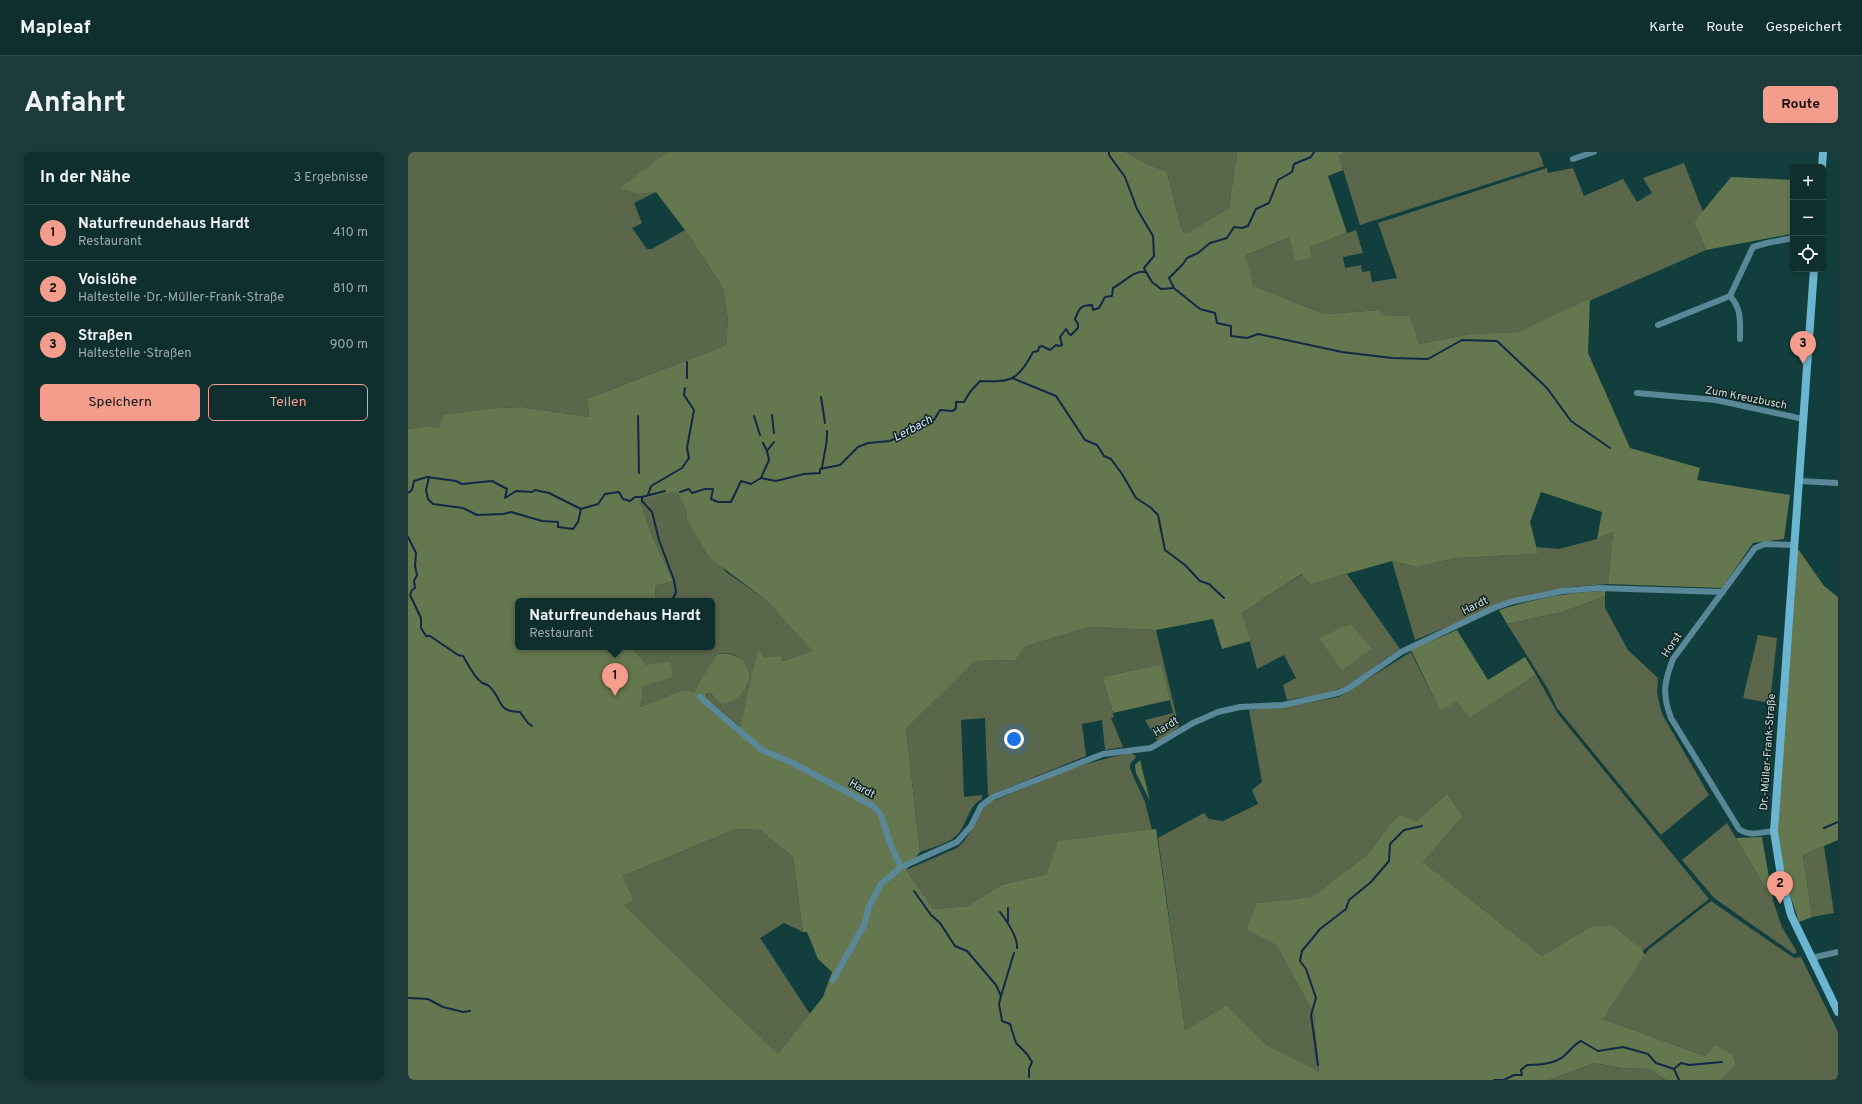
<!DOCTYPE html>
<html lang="de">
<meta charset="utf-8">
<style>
:root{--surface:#0e2f2e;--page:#1c3b3a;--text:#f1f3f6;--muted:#9ba9aa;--line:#2e4a4a;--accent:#f49d8c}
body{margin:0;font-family:Overpass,sans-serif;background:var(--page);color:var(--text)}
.controls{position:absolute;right:12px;top:12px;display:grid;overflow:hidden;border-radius:6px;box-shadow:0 2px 6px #0003}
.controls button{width:36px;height:36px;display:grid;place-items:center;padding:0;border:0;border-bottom:1px solid var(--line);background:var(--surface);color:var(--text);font:20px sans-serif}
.you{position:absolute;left:606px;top:587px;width:14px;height:14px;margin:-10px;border:3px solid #fff;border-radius:50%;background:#1a73e8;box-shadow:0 0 0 6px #1a73e833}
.badge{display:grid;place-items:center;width:26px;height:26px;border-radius:50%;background:var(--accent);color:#111;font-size:13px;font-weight:700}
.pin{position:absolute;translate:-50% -33px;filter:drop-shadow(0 1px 2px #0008)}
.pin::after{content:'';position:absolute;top:21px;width:14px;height:12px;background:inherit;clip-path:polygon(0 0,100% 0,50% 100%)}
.popup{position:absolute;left:107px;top:446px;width:200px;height:52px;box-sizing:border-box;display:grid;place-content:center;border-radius:6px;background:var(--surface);filter:drop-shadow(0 1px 3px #0005);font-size:13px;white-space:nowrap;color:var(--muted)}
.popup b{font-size:15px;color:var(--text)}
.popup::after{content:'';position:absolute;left:50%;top:100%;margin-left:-8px;border:8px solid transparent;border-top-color:var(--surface)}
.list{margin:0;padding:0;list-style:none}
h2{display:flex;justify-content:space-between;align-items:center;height:52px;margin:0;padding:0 16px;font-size:17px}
h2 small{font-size:13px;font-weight:400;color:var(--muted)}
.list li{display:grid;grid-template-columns:26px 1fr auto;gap:12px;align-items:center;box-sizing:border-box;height:56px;padding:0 16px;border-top:1px solid var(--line)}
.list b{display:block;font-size:15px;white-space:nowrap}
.list p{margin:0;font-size:13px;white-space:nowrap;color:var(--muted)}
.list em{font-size:13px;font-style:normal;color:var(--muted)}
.actions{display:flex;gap:8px;padding:12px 16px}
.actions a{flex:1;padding:9px 0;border:1px solid var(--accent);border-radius:6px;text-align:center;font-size:14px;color:var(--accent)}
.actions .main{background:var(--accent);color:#111}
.icon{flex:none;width:22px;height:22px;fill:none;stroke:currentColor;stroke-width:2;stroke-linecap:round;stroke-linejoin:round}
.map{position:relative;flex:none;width:1430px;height:928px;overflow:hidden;border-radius:6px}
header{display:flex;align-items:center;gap:24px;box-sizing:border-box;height:56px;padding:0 20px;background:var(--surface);border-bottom:1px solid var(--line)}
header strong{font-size:19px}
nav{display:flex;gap:22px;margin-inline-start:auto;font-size:14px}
.intro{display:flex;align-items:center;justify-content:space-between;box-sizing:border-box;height:96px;padding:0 24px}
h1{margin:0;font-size:28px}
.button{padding:10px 18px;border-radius:6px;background:var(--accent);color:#111;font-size:14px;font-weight:700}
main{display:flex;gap:24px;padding:0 24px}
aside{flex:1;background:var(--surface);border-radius:6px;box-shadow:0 2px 6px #0003}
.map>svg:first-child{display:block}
</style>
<header>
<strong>Mapleaf</strong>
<nav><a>Karte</a><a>Route</a><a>Gespeichert</a></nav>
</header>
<div class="intro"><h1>Anfahrt</h1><a class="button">Route</a></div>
<main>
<aside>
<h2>In der Nähe<small>3 Ergebnisse</small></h2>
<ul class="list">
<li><span class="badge">1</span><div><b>Naturfreundehaus Hardt</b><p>Restaurant</p></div><em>410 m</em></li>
<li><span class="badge">2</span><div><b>Voislöhe</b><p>Haltestelle · Dr.-Müller-Frank-Straße</p></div><em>810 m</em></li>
<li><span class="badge">3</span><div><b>Straßen</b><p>Haltestelle · Straßen</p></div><em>900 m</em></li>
</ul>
<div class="actions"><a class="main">Speichern</a><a>Teilen</a></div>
</aside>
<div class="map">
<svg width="1430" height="928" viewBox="0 0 1430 928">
<rect width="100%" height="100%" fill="#123f3d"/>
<g fill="#5b674b">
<polygon points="0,0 259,0 213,36 231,42 248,40 226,51 234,71 224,76 239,97 244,97 277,78 315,136 320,168 318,193 179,247 181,265 113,255 90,256 31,276 21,274 0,277"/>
<polygon points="718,0 829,0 821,56 779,81 774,79 759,20 733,9"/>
<polygon points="938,0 1131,0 1136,14 952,73 931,4"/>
<polygon points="1276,11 1295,60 1286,70 1298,98 1110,180 1063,182 1011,192 1001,164 974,163 972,158 916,162 844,134 838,103 882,85 904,106 902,95 948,78 955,101 935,105 937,116 953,113 954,120 962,119 964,130 989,126 970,71 1139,16 1140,21 1165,16 1176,44 1215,27 1229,50 1244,41 1235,26"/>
<path d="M271,337L279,359L278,366L318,420L358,448L404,499L373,509L356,506L350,498L333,576L299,546V541H303L311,551H322L341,520C336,506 323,497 308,503L288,539L259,544L242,553L232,555L236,534L265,524L238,513L224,495H304V449H248L247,434L265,429L242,379L13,344Z"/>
<polygon points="1205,380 1200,432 1161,435 1108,446 1007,488 984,409 1009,415 1049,406 1130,402 1128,395 1151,397 1189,387"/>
<path d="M895,422L902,431L939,422L992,497C975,507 961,520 944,531C925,542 901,544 879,548L875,533L888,526L876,503L849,517L834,461Z"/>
<polygon points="1197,444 1197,456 1220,498 1250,526 1249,541 1254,562 1301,643 1253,683 1149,556 1140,537 1099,472 1155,460"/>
<path d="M682,475L748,478L771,575L750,590L737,568L765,561L754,512L694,525L706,565L703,566L715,595L697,598L694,568L674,572L678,604L580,644L577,566L553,568L556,645L574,643V647C560,653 559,675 547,685C538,692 523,696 512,700L498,575L567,509L606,508L618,494Z"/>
<polygon points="1350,483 1369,486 1362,551 1335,546"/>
<polygon points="1003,500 1032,559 1049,548 1062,566 1128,523 1150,562 1301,747 1233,800 1204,773 1184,774 1134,804 1015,710 1055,664 1039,642 1008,669 981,673 961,701 904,745 848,751 838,778 868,793 906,862 911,921 860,894 819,853 777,878 750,686 796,661 801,667 815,669 850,652 844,638 854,630 841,558 888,553 931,545"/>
<path d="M724,601L728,605L722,612V617L737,650L744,678L639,722L593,733L560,754L526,757L498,718L549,696C564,684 567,666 579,651C626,633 673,609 724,601Z"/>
<polygon points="1319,671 1365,749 1374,775 1389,800 1386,802 1306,746 1274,708"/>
<polygon points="328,677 352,678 385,705 395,780 376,771 352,786 402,862 370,902 215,752 226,748 215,724"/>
<polygon points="1416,694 1426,761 1404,765 1395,703"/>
<polygon points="1303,749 1386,806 1393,805 1430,880 1430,928 1312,928 1328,914 1325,902 1307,892 1297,904 1195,867 1240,798"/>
<polygon points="1186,911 1213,916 1241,917 1258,928 1141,928"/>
</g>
<g fill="#65774f" fill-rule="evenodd">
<path d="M259,0H718L733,9L759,20L774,79L779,81L821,56L829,0H938L931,4L935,18L920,24L939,81L902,95L904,106L887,109L882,85L838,103L845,134L916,162L972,158L974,163L1002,164L1011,192L1063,182L1110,180L1182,147L1180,201L1222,296L1292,316L1289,328L1382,343L1376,387L1345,391L1314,436L1200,432L1205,380L1189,387L1194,360L1133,340L1122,370L1130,402L1049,406L1009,415L984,409L902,432L894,422L834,461L842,489L814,497L805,467L748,478L682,475L618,494L607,508L567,509L498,576L512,700L498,718L526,757L560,754L593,733L639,722L650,689L748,677L777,878L819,853L860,894L911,920L906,862L868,793L838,778L848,751L904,745L961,701L981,673L993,663L1008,669L1039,642L1055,664L1015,710L1134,804L1184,774L1204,773L1234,798L1237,803L1195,867L1297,904L1307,892L1325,902L1328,914L1312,928H1258L1241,917L1213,916L1186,911L1141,928H0V277L21,274L31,276L36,263L90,256L113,255L181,265L179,247L318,193L320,168L315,136L277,78L248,40L231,42L212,36ZM264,340L270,341L279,359L278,366L302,406L358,448L404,499L374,509V504L356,506L350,497L332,576L299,546L298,543L299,541H303L311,551C315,552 319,552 323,550C332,546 342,531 341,522C340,506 321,498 308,503L286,540C272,534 247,552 232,555L236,534L265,525L262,510L238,513L224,495H191L189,497V495H110V449H248L247,434L265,429L242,379L231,348ZM328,677L352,678L385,705L395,780H399L410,807L424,820L415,845L370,902L216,753L226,748L215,724Z"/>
<polygon points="1323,25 1385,28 1383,82 1298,98 1286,70"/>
<polygon points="1388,394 1416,434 1430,445 1430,688 1395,703 1404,765 1391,770 1377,727 1369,677"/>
<path d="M1197,439V444L1155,460L1099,472L1091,458C1126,447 1160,440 1197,439Z"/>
<polygon points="942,472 964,497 934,518 911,486"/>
<polygon points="1049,478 1080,528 1117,505 1128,523 1062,566 1049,549 1032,559 1003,498"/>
<polygon points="754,512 762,548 705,561 694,525"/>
<polygon points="732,608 742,649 728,621 727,613"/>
<polygon points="1354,685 1365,749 1328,686"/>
</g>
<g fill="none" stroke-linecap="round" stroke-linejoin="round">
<g stroke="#112946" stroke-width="2">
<polyline points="701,0 701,3 717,25 729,57 745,84 746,104 736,116 738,120"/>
<polyline points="767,137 792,157 807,161 809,171 823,174 823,184 839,186 850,182 934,200 984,206 1020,207 1054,188 1089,189 1139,236 1163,269 1202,296"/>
<polyline points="279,210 279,226"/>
<polyline points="604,226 648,244 677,288 689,293 696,304 703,307 714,322 728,346 742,355 750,363 757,398 777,413 792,429 801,432 816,446"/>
<polyline points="413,245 417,271"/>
<polyline points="364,263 366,281"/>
<polyline points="230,264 231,321"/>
<polyline points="346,264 352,283"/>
<polyline points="355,291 359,299"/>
<path d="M414,317C415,304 420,292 419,279"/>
<polyline points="21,325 18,338 20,347 25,352 55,356 69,363 95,362 103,360 134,369 150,370 150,375 165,377 170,370 173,357"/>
<polyline points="353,326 361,308 359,299 366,290"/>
<path d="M272,340L281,337L284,341L297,337H305L303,347L310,350H323L333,329L343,332L353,326L368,329L396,322L412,321V317L432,313L450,295L460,291L482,289L500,280L509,271L526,268L532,258L545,259L548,256V250H556L562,240L572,229C603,230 610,229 625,200L630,199L631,195L634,194L642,198L648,193L651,194L654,193L652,185L658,177L661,182L663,183L670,176V172L667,167C671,157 672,153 684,153L685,158L691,156L697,145L704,144L705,136C717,130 725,118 738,120L744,130L753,137L766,136L761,126L775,112L779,106L790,101L802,91L819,86L826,75L834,76L840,74L848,57L861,51L870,28L884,20L886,12L903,5L906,0"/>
<polyline points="0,341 4,338 6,329 19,325 48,329 54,332 84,329 99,337 97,346 108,339 124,340 127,338 141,341 173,357 190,352 197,342 211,340 215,347 222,349 227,345 234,345 257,339"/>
<polyline points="240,343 243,334 274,316 281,306 279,296 286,258 276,243 277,236"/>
<polyline points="234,345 234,349 244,360 251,388 266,428 268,440 264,449"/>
<path d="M0,385L8,401L7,414L9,423L6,429L7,436L4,438L2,443L13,466V476L18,484H22L50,503L55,504C60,512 66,525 73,530C75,532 79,532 81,534C95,547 88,560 112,560L120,571L124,574"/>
<polyline points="1416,676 1430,670"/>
<polyline points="506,739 523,763 532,771 547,794 559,799 588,833 593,844 591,852 594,869 602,872 608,891 619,902 624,910 621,917 621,925"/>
<polyline points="600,756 600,769"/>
<path d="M592,760C598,768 610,785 609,796"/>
<polyline points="593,844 606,801"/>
<polyline points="0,846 20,847 35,855 55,860 62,859"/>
<polyline points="910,913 903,863 908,846 898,817 892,809 894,799 912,777 938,757 941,748 963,730 981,709 982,692 996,678 1014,674"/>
<polyline points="1266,917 1271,928"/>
<path d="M1086,928H1096L1106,923H1114L1113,918L1119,913C1131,913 1147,912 1156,904C1162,899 1165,893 1173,889L1190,899L1215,895L1240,902L1248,911L1266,917L1273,911L1281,913L1314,910"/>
</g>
<g stroke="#5b8899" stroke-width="6">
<polyline points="1165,7 1186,0"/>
<path d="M1322,144C1334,157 1332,170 1332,187"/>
<polyline points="1250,173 1322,144 1345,95 1359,91 1385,86"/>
<polyline points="1229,241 1308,248 1395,267"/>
<polyline points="1391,329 1430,331"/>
<polyline points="292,545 354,598 385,611 465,654 473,663 483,694 493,715"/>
<path d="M1366,679C1354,680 1341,685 1331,677L1263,566C1254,542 1256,530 1265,507L1347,396L1357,392L1386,393"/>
<polyline points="1403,806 1430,800"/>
<polyline points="425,828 456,773 461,754 473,732 493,715 549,690 563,674 573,654 585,645 695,602 743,596 785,571 810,560 832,555 875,553 930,541 941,536 993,500 1088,455 1106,449 1155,439 1190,436 1315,440"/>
</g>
<g stroke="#6bb5d0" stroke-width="8">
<polyline points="1414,15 1415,0"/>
<polyline points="1406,117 1366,679 1373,724 1383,763 1430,860"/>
</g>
</g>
<g text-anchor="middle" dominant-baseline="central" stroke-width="3" stroke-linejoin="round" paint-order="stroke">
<g font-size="11" fill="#c9e0de" stroke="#102322">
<text transform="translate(1338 246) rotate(11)">Zum Kreuzbusch</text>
<text transform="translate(1067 454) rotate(-26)">Hardt</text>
<text transform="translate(1264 493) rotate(-57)">Horst</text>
<text transform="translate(758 575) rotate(-31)">Hardt</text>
<text transform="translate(1360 600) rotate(-86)">Dr.-Müller-Frank-Straße</text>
<text transform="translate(454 637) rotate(29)">Hardt</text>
</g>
<g font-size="12" font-style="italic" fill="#d4e6fd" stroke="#102322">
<text transform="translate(505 277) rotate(-28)">Lerbach</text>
</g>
</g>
</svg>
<div class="controls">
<button>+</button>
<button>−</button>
<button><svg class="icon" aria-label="locate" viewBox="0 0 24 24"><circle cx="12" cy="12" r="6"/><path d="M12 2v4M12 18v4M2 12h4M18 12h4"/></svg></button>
</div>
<div class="you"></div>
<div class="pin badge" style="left:207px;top:544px">1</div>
<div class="popup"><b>Naturfreundehaus Hardt</b>Restaurant</div>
<div class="pin badge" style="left:1372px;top:752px">2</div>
<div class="pin badge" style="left:1395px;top:212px">3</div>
</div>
</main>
